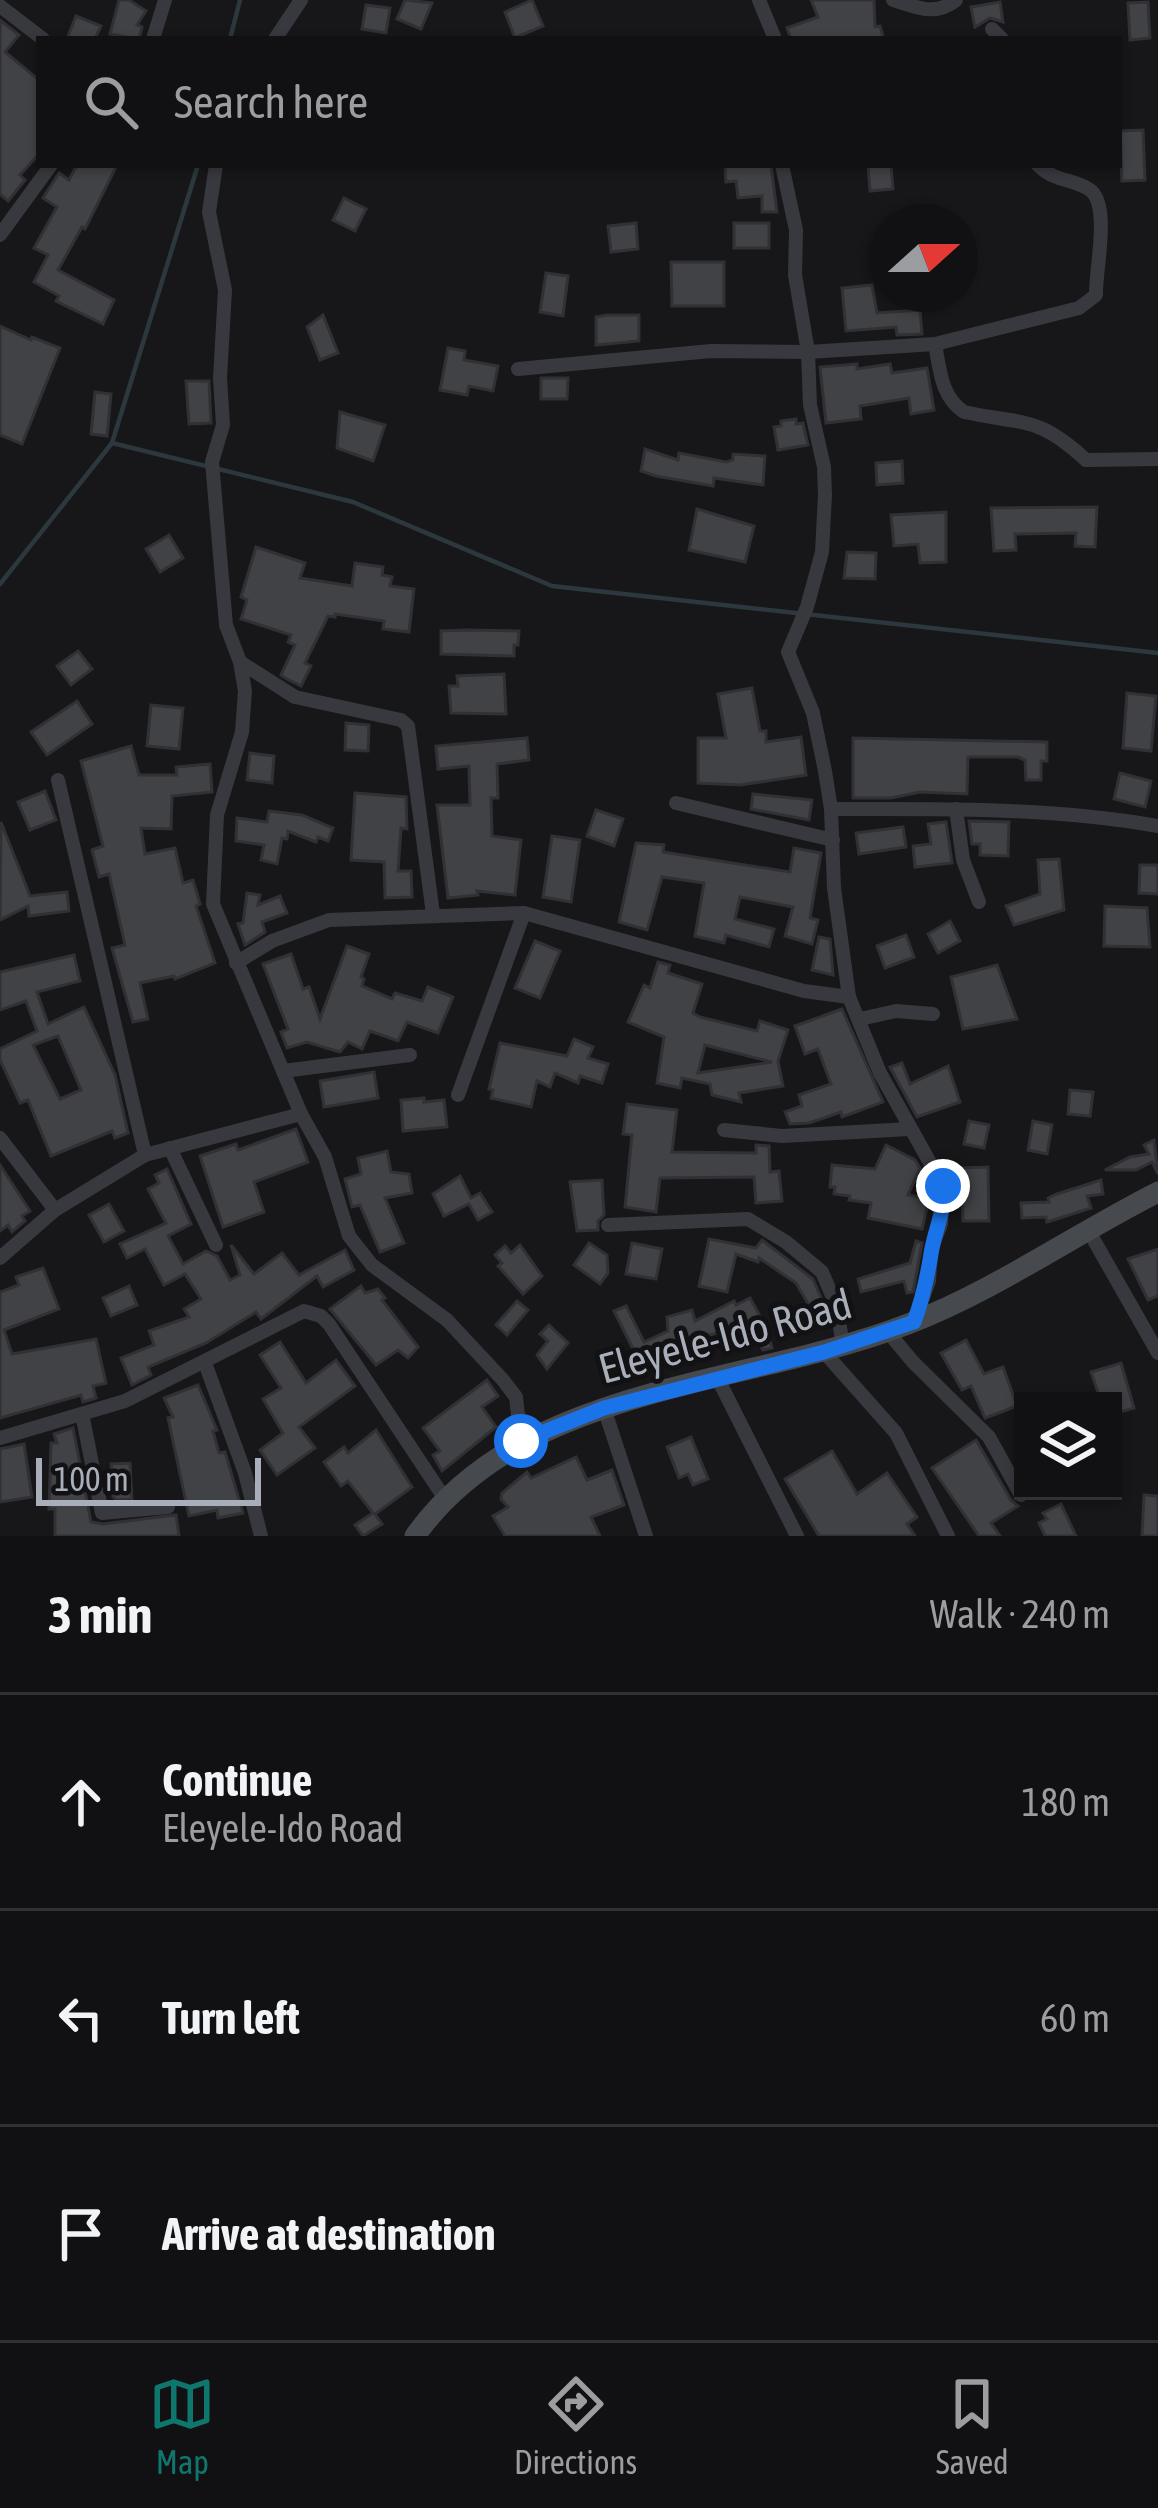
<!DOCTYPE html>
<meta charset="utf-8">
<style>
:root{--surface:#111113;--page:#1e1f21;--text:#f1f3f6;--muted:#9c9da0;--line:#303133;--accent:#0f766e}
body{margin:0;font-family:"Asap Condensed",sans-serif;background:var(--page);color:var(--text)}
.controls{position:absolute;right:36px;bottom:36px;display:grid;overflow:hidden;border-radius:0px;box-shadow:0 3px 9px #0004}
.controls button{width:108px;height:108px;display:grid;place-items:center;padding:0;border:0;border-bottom:3px solid var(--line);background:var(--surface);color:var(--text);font:60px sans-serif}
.compass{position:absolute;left:870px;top:204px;width:108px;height:108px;border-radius:50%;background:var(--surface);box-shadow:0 3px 9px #0004;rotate:69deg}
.scale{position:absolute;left:36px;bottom:30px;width:225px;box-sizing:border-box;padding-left:12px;border:6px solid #a9afba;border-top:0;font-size:33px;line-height:42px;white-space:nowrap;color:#a9afba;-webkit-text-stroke:9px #121214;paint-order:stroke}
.stop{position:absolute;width:36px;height:36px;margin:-27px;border:9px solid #1a73e8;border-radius:50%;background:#fff}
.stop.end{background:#1a73e8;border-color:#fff;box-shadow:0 3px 12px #0008}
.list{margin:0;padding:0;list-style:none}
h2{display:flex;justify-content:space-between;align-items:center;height:156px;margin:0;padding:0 48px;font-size:51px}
h2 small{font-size:39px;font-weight:400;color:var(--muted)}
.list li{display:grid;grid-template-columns:78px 1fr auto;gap:36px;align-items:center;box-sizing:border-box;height:216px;padding:0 48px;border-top:3px solid var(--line)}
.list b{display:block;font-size:45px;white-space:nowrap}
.list p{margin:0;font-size:39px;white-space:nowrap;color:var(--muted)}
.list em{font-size:39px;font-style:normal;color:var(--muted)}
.icon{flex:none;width:66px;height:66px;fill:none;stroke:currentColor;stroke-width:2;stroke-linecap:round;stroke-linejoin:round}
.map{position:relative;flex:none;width:1158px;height:1536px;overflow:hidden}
.search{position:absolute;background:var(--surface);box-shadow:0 3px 9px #0004;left:36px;right:36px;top:36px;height:132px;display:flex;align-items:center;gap:30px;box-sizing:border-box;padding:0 42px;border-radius:0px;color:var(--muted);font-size:45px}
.sheet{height:804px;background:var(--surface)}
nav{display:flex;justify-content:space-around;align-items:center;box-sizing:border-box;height:168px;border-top:3px solid var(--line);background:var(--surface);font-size:33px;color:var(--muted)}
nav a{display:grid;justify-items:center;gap:6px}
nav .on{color:var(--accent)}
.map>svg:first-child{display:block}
</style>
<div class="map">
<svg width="1158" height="1536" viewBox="0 0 1158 1536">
<rect width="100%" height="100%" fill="#171719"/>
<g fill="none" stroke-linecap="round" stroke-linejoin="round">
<g stroke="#2c383e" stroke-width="4.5">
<polyline points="230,39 240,0"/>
<polyline points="112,443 353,502 552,586 1158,653"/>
<polyline points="0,584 112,443 198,165"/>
</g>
</g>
<g fill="#414246" stroke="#313135" stroke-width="3" fill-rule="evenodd">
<polygon points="119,0 129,0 146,11 137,25 142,27 139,39 110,34"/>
<polygon points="405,0 432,3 421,29 397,19"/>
<polygon points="532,0 543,26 515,38 505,12"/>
<polygon points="811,0 874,0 875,27 880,26 884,39 791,39 787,28 818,17"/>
<polygon points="1000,2 1003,22 990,18 975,27 971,7"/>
<polygon points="1148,2 1150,38 1130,40 1128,3"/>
<polygon points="366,5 390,8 386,33 362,29"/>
<polygon points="76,16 101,26 95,39 67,39"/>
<polygon points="0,20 19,35 5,52 39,80 39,154 20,175 25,180 8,201 0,194"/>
<polygon points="1143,130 1145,180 1122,181 1120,131"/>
<polygon points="77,165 117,165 85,229 82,227 58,270 114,300 103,324 56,301 59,296 34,282 48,255 34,248 57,207 43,198 59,173 69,180"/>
<polygon points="725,165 771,165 777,212 762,212 762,196 738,198 736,181 726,182"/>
<polygon points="868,165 891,165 893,189 870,191"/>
<polygon points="344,198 366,209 355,231 333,220"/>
<polygon points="636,223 638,249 611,252 608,226"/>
<rect x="734" y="223" width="35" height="25"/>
<polygon points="671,262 724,262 724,306 672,306"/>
<polygon points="546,273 568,276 563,316 540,312"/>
<polygon points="872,285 877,313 920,310 922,334 897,335 896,327 846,331 842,288"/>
<polygon points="323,315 338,353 320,360 307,327"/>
<polygon points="607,315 639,315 639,341 596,345 596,317"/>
<polygon points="0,326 31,340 32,337 60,348 22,444 0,435"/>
<polygon points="448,348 465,351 464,360 498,366 493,391 469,386 467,395 440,390"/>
<polygon points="857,364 857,369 890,364 892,373 927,368 934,410 911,414 909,398 860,406 861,419 826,423 820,367"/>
<polygon points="541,378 568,378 567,399 541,399"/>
<polygon points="186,381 209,381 211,423 189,424"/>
<polygon points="95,392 111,394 107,436 91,434"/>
<polygon points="340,412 385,425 373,461 337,448"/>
<polygon points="796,419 796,424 803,423 808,445 778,450 774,427 781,426 781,421"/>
<polygon points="645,449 678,460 679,453 726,462 733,460 733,454 765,456 763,485 714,478 713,486 656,476 641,471"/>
<polygon points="902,461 903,483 877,485 876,463"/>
<polygon points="1097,507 1095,547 1075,546 1076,533 1015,534 1016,550 994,551 991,508"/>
<polygon points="697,509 754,526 745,562 689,550"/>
<polygon points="946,512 946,562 920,563 918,544 894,546 891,515"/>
<polygon points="169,535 183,558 160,572 146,549"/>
<polygon points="256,547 305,563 300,578 352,586 355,563 383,567 382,575 392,577 390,586 414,589 409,632 383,629 384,621 335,614 335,617 328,616 305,663 311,666 301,686 287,679 281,675 295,645 288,642 291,635 241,619 247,600 241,597"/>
<polygon points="847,552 876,553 875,579 844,578"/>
<polygon points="466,630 519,631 518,645 514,645 514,656 441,654 441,631"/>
<polygon points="78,651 92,669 71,685 57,666"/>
<polygon points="504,674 506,714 451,713 449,686 458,686 457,676"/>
<polygon points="752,688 760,731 766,731 766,742 801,737 806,775 740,785 698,783 698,738 726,738 718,694"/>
<polygon points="1127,693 1156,696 1151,751 1123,748"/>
<polygon points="77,701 92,724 47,755 31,732"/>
<polygon points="151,705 183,708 179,749 147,746"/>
<polygon points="346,723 369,725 368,751 345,750"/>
<polygon points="527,738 529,760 497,764 498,798 491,798 492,836 521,840 515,895 477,891 478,895 448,898 437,805 470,805 469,766 438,769 436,746"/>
<polygon points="853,738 1047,742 1047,761 1041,761 1041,780 1026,780 1025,760 1018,757 968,757 967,794 920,792 891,798 853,798"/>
<polygon points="131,746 139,775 177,775 176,767 210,764 212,792 172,796 171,829 141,828 145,854 175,848 183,883 193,880 200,904 196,906 215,963 175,979 174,976 140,983 148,1019 133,1022 112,948 125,945 109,874 99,877 92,850 103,846 81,761"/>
<polygon points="250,753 274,756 272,783 247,780"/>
<polygon points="1120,773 1151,781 1145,807 1114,799"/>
<polygon points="45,791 56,820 30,830 18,802"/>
<polygon points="355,793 406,797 407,829 401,828 398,871 411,871 412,897 385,898 384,862 351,860"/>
<polygon points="753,794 812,800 809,820 751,809"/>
<polygon points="596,810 623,819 614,846 587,836"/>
<polygon points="269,811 302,815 333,828 328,841 318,837 316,842 288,831 287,839 282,838 277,864 261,860 264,845 236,841 237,818 267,822"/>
<polygon points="969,821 1009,822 1008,856 980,855 980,844 972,844"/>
<polygon points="1,822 30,896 67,892 69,911 29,916 28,906 0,920"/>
<polygon points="946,822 952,863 915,867 913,846 931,844 928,824"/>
<polygon points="903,827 906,847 859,854 856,833"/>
<polygon points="552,836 580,840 571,902 543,897"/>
<polygon points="636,843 664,845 663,852 790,872 794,848 821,853 810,918 818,920 812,944 785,936 793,907 740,897 735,919 774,929 769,947 726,935 724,943 695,936 704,883 662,877 647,930 619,922"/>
<polygon points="1059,859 1064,910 1014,925 1006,906 1040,894 1038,860"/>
<polygon points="1140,865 1158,865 1158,894 1139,893"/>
<polygon points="247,893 260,895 258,905 280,896 287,913 262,922 265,932 245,945 238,924 243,923"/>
<polygon points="1105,906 1147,908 1150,947 1104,946"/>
<polygon points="950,921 960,941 938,953 928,934"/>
<polygon points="906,935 914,957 885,968 877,946"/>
<polygon points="819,937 830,939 833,975 812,970"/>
<polygon points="535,941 560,951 540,998 515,988"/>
<polygon points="347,946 369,954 361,977 364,979 362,986 392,999 395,993 422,1001 428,987 453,997 438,1033 407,1022 398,1041 370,1031 362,1049 348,1042 340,1052 307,1042 287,1048 281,1032 288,1029 263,964 291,954 303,989 309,987 320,1019"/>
<path d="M74,955L80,981L37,992L48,1024L84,1007L115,1075L128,1133L115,1138L112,1131L51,1156L28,1100L20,1103L0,1060V1049L37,1031L26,1001L0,1010V972ZM58,1036L81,1090L60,1099L33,1045Z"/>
<path d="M658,962L670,965L668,973L702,984L693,1013L700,1017L757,1031L760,1021L788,1030L778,1061L783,1086L739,1093L741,1102L712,1095L710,1084L682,1078L680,1088L657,1083L664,1037L628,1022L644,985L650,988ZM705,1045L772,1062L698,1073Z"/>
<polygon points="997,965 1017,1019 963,1029 951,977"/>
<polygon points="842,1009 883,1102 842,1117 841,1112 809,1123 790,1124 785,1112 802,1106 799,1095 831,1084 818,1049 805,1054 795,1026"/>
<polygon points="574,1039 593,1047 588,1058 608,1064 602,1083 580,1076 578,1083 555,1073 550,1087 537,1081 531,1107 491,1098 493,1090 489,1089 500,1043 567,1056"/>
<polygon points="902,1063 910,1084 948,1066 960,1102 917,1117 890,1067"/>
<polygon points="374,1072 378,1098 324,1107 320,1081"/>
<polygon points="1070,1090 1093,1092 1090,1116 1068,1114"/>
<polygon points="424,1098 424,1102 444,1100 447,1127 403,1131 401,1100"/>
<polygon points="627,1104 677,1110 672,1152 756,1153 756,1145 769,1146 770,1172 779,1171 782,1201 756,1203 754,1177 660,1178 656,1212 625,1207 632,1135 623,1134"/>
<polygon points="969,1121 989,1125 984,1148 964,1144"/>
<polygon points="1033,1121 1052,1125 1047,1154 1028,1150"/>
<polygon points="296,1129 308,1162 254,1182 264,1212 223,1227 200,1156 236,1144 238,1150"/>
<polygon points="1154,1140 1158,1174 1152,1162 1136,1170 1105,1170 1130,1157 1149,1154 1144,1145"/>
<polygon points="886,1145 915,1160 920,1168 908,1195 929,1199 922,1229 868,1218 871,1203 849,1200 850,1196 834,1194 835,1187 830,1187 832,1165 875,1169"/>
<polygon points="387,1151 391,1172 409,1174 412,1193 385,1198 404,1243 380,1252 360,1205 352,1207 345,1179 361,1174 358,1158"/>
<polygon points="0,1165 30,1211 22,1216 25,1221 12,1232 8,1225 0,1231"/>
<polygon points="988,1167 989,1221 963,1221 962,1168"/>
<polygon points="167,1169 191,1224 168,1236 183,1264 206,1251 217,1256 230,1280 240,1275 231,1245 254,1274 282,1253 299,1275 345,1250 354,1270 323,1287 317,1276 261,1319 256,1312 206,1343 148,1367 151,1375 132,1385 121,1358 154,1345 149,1331 189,1317 184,1309 201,1299 185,1274 164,1285 145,1249 127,1258 120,1244 166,1223 148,1189 159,1183 155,1175"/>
<polygon points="460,1176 471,1198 480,1193 492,1212 478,1220 469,1204 444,1216 433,1194"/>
<polygon points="602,1180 604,1215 598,1221 598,1230 577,1231 570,1182"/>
<polygon points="1101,1180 1103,1194 1087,1196 1091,1208 1047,1222 1046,1217 1022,1218 1021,1203 1049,1202 1048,1198 1057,1194"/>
<polygon points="109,1204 124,1231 104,1242 89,1215"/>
<polygon points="709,1239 756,1248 762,1240 813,1279 822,1300 810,1307 796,1283 759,1258 758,1262 736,1254 727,1292 699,1286"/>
<polygon points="916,1241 922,1243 913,1292 907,1293 904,1281 861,1292 858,1279 910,1263"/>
<polygon points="589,1243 607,1255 608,1273 600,1284 574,1265"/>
<polygon points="632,1243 662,1249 656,1279 626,1274"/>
<polygon points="520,1245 542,1276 523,1294 498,1266 502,1263 495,1255 505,1246 511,1253"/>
<polygon points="1158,1249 1158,1296 1148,1300 1128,1259"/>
<polygon points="43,1268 59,1309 4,1330 12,1354 96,1339 106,1383 93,1386 96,1398 83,1402 81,1395 0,1418 0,1292 19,1285 16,1277"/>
<polygon points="129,1286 137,1305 111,1316 103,1298"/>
<polygon points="361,1286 365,1293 378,1289 385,1298 382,1300 418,1347 408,1358 398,1350 376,1365 330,1309"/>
<polygon points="750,1298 766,1327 772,1348 763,1350 748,1323 720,1338 717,1333 660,1348 638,1359 614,1311 626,1306 644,1342 668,1331 667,1317 692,1310 695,1321 734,1301 736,1305"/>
<polygon points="517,1301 528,1310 507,1335 496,1325"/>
<polygon points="549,1325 568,1343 547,1369 537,1355 548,1341 540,1334"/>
<polygon points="966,1340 984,1374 1003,1367 1017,1406 985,1418 971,1386 962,1390 941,1353"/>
<polygon points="280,1342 306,1383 336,1360 355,1386 299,1427 315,1448 277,1475 260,1450 283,1433 263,1399 281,1388 260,1355"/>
<polygon points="1121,1363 1134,1408 1113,1414 1113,1401 1101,1401 1091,1372"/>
<polygon points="487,1380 498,1396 482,1407 496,1427 442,1471 433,1455 440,1451 423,1428"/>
<polygon points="198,1385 217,1430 213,1431 219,1453 225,1452 243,1513 218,1518 217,1510 189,1516 168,1418 173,1417 164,1398"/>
<polygon points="73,1428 91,1522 103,1524 176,1515 179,1536 55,1536 55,1509 49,1509 51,1443 57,1443 54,1434"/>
<polygon points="376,1430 412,1487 375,1514 382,1524 363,1536 355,1525 373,1513 348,1481 341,1486 324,1462 344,1447 348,1453"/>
<polygon points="691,1437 708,1479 693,1485 688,1474 679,1478 667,1447"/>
<polygon points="976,1440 1011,1500 1018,1506 991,1523 1000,1536 979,1536 932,1468"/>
<polygon points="24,1444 32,1497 0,1502 0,1449"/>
<polygon points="832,1451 857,1494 887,1473 917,1517 907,1524 915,1536 819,1536 785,1479"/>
<polygon points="576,1457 587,1480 612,1470 624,1505 591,1517 600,1536 505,1536 493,1516 508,1507 501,1499 502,1493 527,1472 531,1478"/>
<polygon points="130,1463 132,1499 117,1500 113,1497 111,1464"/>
<polygon points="1144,1495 1158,1496 1158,1536 1142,1536"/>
<polygon points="1061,1504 1076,1536 1045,1536 1039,1523 1047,1519 1043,1513"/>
</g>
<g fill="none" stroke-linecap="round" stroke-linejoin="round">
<g stroke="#38393e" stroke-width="14">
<polyline points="759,0 775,39"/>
<path d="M893,0C917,7 935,17 956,0"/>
<polyline points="0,6 43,39"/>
<polyline points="992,29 1002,39"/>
<polyline points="153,39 165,0"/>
<polyline points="275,39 301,0"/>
<polyline points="216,165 209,212 225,290 220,378 223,425 212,462 226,625 240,662 245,691 242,732 217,815 213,904 301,1114 325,1157 349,1236 372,1265 447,1320 503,1380 516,1397 521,1441"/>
<polyline points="782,165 796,230 795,275 808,352 810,405 824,467 825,495 822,552 807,607 788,652 813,713 825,771 831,809 834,888 849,997 880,1073 943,1186 941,1224 931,1250 929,1281 914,1322"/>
<path d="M1038,165C1056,183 1073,178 1090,190C1111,205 1095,272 1096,295L1079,308L935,344C940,370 941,397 964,412C1024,425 1037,415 1086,460L1158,459"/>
<polyline points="0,235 51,165"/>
<polyline points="518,369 711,351 808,352 935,344"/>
<polyline points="240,662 295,697 401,720 408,726 433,914"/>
<polyline points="58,780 145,1155"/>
<polyline points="676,803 833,840"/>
<path d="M831,809C939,809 1051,807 1158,826"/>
<polyline points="956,809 963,860 979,902"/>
<polyline points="236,963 272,941 329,920 524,913 804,991 849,997"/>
<polyline points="860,1019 896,1011 933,1014"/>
<polyline points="283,1071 410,1055"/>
<polyline points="458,1095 524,913"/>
<polyline points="724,1130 782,1136 910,1129"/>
<polyline points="0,1138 55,1210"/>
<polyline points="170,1148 216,1245"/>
<polyline points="608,1225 748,1219 786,1242 822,1272 837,1307 843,1347"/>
<polyline points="1087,1228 1158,1353"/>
<polyline points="0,1258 55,1210 145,1155 301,1114"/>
<polyline points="888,1332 913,1362 989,1437 1021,1495"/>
<polyline points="824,1352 896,1433 948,1536"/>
<polyline points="205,1363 245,1473 261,1536"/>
<polyline points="718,1379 797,1536"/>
<polyline points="604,1408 646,1536"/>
<polyline points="82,1414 102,1513 168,1507"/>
<polyline points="0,1438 125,1401 304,1311 321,1316 329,1324 445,1499"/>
</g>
<path stroke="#46494e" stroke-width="21" d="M415,1536C523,1384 745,1387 908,1324C996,1290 1073,1235 1158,1192"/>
</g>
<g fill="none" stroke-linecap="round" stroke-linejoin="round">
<path stroke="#1a73e8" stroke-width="15" d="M521,1441L604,1408L824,1352L914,1322C923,1298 927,1279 931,1254C935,1228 945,1214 943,1186"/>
</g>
<g text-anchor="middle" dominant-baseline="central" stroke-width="10" stroke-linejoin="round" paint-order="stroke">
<g font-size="42" fill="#a9afba" stroke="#121214">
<text transform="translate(725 1336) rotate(-15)">Eleyele-Ido Road</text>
</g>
</g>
</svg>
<div class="controls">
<button><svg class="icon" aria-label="layers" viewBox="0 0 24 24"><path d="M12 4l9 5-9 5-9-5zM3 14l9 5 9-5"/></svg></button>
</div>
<svg class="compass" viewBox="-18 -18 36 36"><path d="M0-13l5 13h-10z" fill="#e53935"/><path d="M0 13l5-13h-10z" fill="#9c9da0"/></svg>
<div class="scale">100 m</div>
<div class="stop" style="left:521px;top:1441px"></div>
<div class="stop end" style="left:943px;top:1186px"></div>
<div class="search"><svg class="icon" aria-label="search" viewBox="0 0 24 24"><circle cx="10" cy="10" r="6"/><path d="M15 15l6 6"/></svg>Search here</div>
</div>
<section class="sheet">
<h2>3 min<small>Walk · 240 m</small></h2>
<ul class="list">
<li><svg class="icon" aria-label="ahead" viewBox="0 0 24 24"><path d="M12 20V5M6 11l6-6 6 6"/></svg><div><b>Continue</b><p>Eleyele-Ido Road</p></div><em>180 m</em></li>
<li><svg class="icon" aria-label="left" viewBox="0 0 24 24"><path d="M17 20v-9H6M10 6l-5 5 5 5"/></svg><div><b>Turn left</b></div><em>60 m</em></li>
<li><svg class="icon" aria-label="arrive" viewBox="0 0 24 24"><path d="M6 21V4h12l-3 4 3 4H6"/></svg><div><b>Arrive at destination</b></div></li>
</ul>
</section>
<nav>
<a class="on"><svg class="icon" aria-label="map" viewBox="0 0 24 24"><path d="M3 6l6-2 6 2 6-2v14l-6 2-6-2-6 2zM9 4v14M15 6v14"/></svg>Map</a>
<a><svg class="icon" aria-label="directions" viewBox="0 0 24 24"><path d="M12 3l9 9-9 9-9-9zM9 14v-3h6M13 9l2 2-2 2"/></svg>Directions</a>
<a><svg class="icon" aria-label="saved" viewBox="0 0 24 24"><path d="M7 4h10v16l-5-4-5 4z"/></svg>Saved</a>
</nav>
